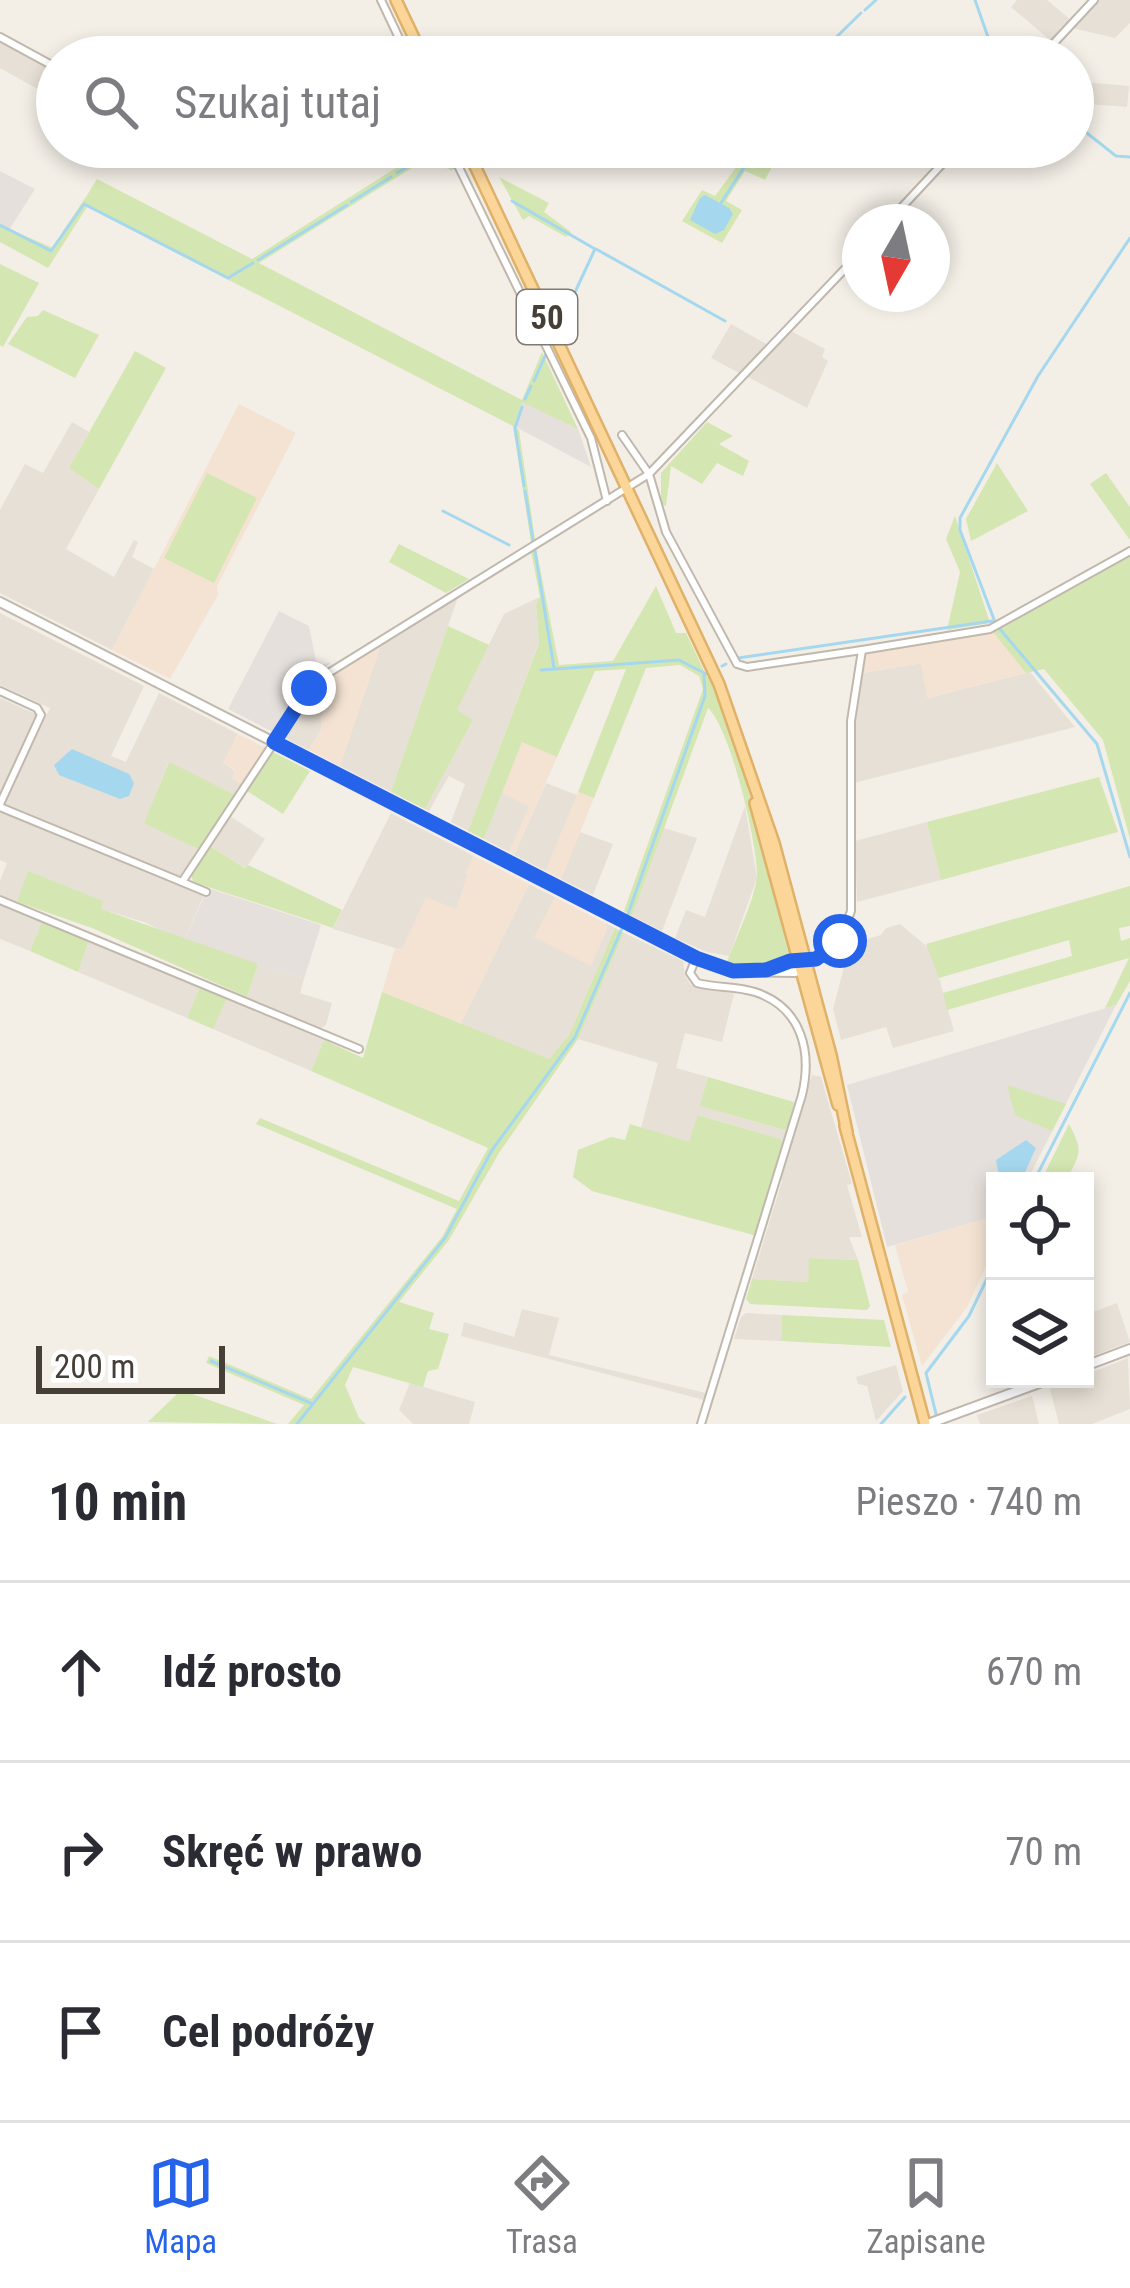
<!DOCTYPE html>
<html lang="pl">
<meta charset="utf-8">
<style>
:root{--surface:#fff;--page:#f7f7f7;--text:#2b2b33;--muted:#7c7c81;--line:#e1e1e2;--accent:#2563eb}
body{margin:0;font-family:"Roboto Condensed",sans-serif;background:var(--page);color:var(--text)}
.controls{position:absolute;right:36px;bottom:36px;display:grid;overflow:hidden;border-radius:0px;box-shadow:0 6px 18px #0003}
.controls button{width:108px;height:108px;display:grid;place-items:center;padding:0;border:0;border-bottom:3px solid var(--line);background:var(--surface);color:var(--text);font:60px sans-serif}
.compass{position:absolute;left:842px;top:204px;width:108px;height:108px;border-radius:50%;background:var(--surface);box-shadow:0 6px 18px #0003;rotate:189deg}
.scale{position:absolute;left:36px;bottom:30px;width:189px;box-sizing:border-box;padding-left:12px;border:6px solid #463f36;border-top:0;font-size:33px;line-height:42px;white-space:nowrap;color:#463f36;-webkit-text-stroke:9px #fff;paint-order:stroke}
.stop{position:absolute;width:36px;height:36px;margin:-27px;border:9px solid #2563eb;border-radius:50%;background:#fff}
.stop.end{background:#2563eb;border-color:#fff;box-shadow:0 3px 12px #0008}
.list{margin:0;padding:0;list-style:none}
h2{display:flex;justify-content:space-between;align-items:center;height:156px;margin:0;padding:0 48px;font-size:51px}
h2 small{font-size:39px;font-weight:400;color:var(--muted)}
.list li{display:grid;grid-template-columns:78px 1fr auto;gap:36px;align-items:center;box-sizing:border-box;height:180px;padding:0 48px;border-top:3px solid var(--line)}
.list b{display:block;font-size:45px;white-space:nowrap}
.list em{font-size:39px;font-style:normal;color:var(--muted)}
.icon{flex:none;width:66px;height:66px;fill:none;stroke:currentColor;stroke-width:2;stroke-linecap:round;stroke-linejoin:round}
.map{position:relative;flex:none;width:1130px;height:1424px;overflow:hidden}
.search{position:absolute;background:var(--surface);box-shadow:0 6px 18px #0003;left:36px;right:36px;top:36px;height:132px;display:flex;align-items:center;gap:30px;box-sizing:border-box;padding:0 42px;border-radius:66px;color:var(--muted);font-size:45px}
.sheet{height:696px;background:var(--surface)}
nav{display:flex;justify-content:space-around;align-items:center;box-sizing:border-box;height:168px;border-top:3px solid var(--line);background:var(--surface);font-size:33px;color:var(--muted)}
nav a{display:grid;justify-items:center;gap:6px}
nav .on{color:var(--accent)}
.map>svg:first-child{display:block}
</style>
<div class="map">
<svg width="1130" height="1424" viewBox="0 0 1130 1424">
<rect width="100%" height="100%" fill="#f3efe7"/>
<g fill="#e7e0d6">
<polygon points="1017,0 1047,0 1071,20 1051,41 1011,7"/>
<polygon points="1098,0 1130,0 1130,23 1115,38 1072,28"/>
<polygon points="0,41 57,73 57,100 0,68"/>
<polygon points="1073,81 1129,86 1127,107 1073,103"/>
<polygon points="731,324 768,345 741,374 711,358"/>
<polygon points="791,331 825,349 822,357 828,361 807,408 748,377"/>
<polygon points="72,422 89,432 69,468 99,489 66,549 114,577 134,540 138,542 132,557 154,569 112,650 0,593 0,510 25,464 43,473"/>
<polygon points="459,594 391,792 340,766 382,641"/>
<polygon points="540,597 536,605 539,642 468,831 451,822 465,784 449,776 429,811 425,809 473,720 456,711 504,614"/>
<polygon points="0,613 144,686 111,756 126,762 159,693 238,734 223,763 234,770 233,779 242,784 235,795 168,763 145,822 198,849 179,878 3,805 50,708 0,685"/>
<polygon points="922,663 928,698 1030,672 1075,727 854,783 853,716 862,673"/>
<polygon points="337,670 322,713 321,729 309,750 281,736 315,688"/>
<polygon points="0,698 36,714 39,720 0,798"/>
<polygon points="546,783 577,795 546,871 514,855"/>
<polygon points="502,793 530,806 509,852 484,839"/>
<polygon points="745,806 757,878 729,956 707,952 675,938 686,910 705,917"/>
<polygon points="0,812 204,895 184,941 144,922 100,909 102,901 29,872 17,902 0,895 0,881 7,863 0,860"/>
<polygon points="391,813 474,856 456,910 450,907 402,950 333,929"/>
<polygon points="230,816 265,839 246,868 210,846"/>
<polygon points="927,822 941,880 857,902 855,841"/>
<polygon points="664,828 697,838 662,931 632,916"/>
<polygon points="580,832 613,844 593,895 561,879"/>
<polygon points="529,884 555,897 535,937 607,929 605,923 615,928 569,1035 549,1059 460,1025"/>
<polygon points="0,905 42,922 30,951 0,939"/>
<polygon points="900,924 931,950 954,1031 893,1048 886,1027 841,1040 833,1009 850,944 881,935 886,928"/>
<polygon points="624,933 683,961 685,976 691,985 734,994 722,1042 685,1033 676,1068 708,1077 701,1106 783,1130 789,1127 784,1145 780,1139 699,1115 690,1143 641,1128 658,1063 578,1039"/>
<polygon points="89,940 200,987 187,1018 78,972"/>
<polygon points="258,964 304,979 300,993 332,1003 326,1025 321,1028 247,997"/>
<polygon points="227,998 324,1040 311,1071 213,1029"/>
<polygon points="812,1075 821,1077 852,1184 847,1185 862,1237 849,1237 858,1260 810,1258 808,1282 752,1279 782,1181 777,1179"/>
<polygon points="1117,1303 1130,1342 1085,1359 1085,1315"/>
<polygon points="522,1309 559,1318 549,1355 710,1394 708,1401 461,1336 464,1322 514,1337"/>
<polygon points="746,1313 782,1315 781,1341 734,1339 741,1317"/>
<polygon points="1128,1358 1130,1409 1092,1424 1059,1424 1050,1389 1085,1379 1085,1375"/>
<polygon points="896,1365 903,1391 876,1421 867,1386 858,1384 856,1377"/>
<polygon points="410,1383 475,1402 469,1424 413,1424 399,1410"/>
<polygon points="1032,1396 1039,1424 980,1424 977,1415"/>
</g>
<g fill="#f4e3d3">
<polygon points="239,404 296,433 217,586 218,595 170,679 112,650"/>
<polygon points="993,632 1026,673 927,698 921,663 862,673 865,655 869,652"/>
<polygon points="382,641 340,766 309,750 321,729 322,713 337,670"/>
<polygon points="238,734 266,748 242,784 232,779 234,769 223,763"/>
<polygon points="522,741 557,757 514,855 509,852 529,806 502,793"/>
<polygon points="578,792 594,798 561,879 546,871"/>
<polygon points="474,856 529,884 460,1025 382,992 395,948 402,949 426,897 456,909 468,875 465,873"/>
<polygon points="555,897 605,923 607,929 591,966 534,937"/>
<polygon points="995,1216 995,1247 967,1307 922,1366 902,1295 908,1292 895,1245"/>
</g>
<g fill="#e6e0dc">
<polygon points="0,171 35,189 9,230 0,225"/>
<polygon points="522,401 578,429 591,467 514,426"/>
<polygon points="279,611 309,626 317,666 331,662 299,695 275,733 228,709"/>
<polygon points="208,888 321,925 304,979 184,941"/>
<polygon points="1116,1005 1027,1181 995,1181 995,1216 887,1247 847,1085"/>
</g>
<g fill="#d4e6b1">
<path d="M429,147H444L453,164L452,171L428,158L259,263L522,400L542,352L578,429L522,402L514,426L519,430L535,539L531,542L513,426L87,207L48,268L0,242V225L53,248C67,223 83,203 97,179L252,259Z"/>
<polygon points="751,147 769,147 779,153 765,180 745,171 726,201 742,210 722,243 682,221 702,190 715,196"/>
<polygon points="499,177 549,203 544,212 571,232 566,237 529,216 523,220"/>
<polygon points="0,264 39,283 3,347 0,345"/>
<polygon points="43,310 99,335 75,378 8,344 27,317 38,316"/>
<polygon points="135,351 166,368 99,489 69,468"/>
<polygon points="707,422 733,436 719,444 749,461 743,476 717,463 702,484 671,466 666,506 661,504 661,473"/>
<polygon points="997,463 1028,511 971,541 966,519"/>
<polygon points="207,473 257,498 214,583 164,558"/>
<polygon points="1106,473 1130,507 1130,540 1090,484"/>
<polygon points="955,516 990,623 947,630 960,572 946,539"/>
<polygon points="399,544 469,579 446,593 389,562"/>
<path d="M536,548L559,665L613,661L656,586L676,633H686L707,677L710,675L742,766L791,950C778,970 747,969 726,965C734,941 755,900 757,876C758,845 730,727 708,708L632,916L624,911L703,689L699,676L680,665L646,668L594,798L578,792L626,669L595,671L557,757L522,742L484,839L468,831L539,643L536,605L540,597L531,551Z"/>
<polygon points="1130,554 1130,839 1103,740 1044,669 1026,673 993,632"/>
<polygon points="448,626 489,645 457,710 473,720 425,809 391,792"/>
<polygon points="273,752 310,771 283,814 247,791"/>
<polygon points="169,762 235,795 198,849 144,823"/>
<polygon points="1099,777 1118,832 941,880 927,822"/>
<polygon points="210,846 245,868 248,865 342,910 333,928 193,882 191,873"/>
<polygon points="28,871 103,901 101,909 258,964 247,997 92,928 17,902"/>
<polygon points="1130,886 1130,926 1119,928 1121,941 1130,938 1130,981 1116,1005 1105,1008 1129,958 947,1010 943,993 1072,956 1069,940 939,978 926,944"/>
<polygon points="42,922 89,940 78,972 30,951"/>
<polygon points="615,928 624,933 578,1039 499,1153 449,1240 399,1302 434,1313 429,1329 449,1334 438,1369 428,1371 423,1387 353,1367 345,1385 359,1418 366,1424 288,1424 304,1405 206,1363 209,1356 311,1399 442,1237 457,1209 256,1124 260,1118 459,1201 488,1148 311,1071 324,1040 363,1058 382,992 549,1059 569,1035"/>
<polygon points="200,987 227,998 213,1029 187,1018"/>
<polygon points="708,1077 794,1102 789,1127 784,1130 700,1106"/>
<polygon points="1007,1085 1066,1104 1052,1131 1015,1115"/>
<polygon points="698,1115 780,1139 784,1145 757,1236 592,1191 573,1177 578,1150 611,1137 625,1140 630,1124 689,1142"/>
<path d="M1069,1124C1084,1152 1080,1154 1066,1181H1041Z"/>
<polygon points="809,1258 858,1260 870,1306 867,1310 750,1304 746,1299 752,1279 808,1282"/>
<polygon points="782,1315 884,1320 891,1347 781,1341"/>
<polygon points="181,1390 277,1424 148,1422"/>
</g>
<g fill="#a5d8ee">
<polygon points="705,195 729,208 733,214 724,230 715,234 690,220 700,198"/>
<polygon points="72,749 129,774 134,783 129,796 120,799 59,775 54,765"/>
<polygon points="1026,1140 1036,1148 1021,1181 1000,1181 996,1160"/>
</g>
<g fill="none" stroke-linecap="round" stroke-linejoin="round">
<g stroke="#a5d8ee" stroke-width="3">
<polyline points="975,0 995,57"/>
<polyline points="865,10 876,0"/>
<polyline points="817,56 861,13"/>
<polyline points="1073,122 1116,156 1130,157"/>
<polyline points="397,173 428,154 454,168"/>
<polyline points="512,201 595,249 564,316"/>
<polyline points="351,202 391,177"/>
<polyline points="721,203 746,164"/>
<polyline points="0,225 51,251 84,204 228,278 253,263"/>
<polyline points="596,249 725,321"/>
<polyline points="258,260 347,205"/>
<polyline points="534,381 546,354"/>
<polyline points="525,399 531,386"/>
<polyline points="522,407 515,428 524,486"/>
<polyline points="525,491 533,540"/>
<polyline points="443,511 509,545"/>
<polyline points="535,551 554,668"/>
<polyline points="995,622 960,530 960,518 1038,376 1130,238"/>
<polyline points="999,628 1097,744 1130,857"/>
<polyline points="738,658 992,621"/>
<polyline points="722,666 726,664"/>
<polyline points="541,670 679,660 706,674"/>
<polyline points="627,917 705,696 704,674"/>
<polyline points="1034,1181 1130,993"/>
<polyline points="211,1361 313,1404"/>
<polyline points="936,1414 926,1373 969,1316 995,1262"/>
<polyline points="297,1424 445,1238 492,1150 575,1037 623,926"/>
<polyline points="881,1424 905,1397"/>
</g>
<g stroke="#c1b8ad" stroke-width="10">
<g id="minor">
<polyline points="381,0 408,57"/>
<polyline points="0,37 57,68"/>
<polyline points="1041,57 1094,0"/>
<polyline points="449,147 591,438 607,501"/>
<polyline points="888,222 958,147"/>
<polyline points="622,435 649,474 666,532 737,664 747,667 862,650 851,721 851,911 840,941 825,954 806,963"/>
<polyline points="862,650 990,629 1130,551"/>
<polyline points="0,691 37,708 41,715 0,804"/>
<polyline points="0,807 182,882 314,682 649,474 860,253"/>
<polyline points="182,882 206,892"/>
<polyline points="0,900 359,1049"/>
<path d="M696,958L690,973L697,983C716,988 737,986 755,992C803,1008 812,1053 802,1095L701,1424"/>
</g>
</g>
<g stroke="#c1b8ad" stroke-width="12">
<g id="tertiary">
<polyline points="0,602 696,958 733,971 795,972 802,968"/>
<polyline points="768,969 799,961"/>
<polyline points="1085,1366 1130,1349"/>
<polyline points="928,1424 1050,1379"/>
</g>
</g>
<g stroke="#e0b168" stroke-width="14">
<g id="primary">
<polyline points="396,0 423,57"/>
<polyline points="466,147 719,684 774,843 831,1055 847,1132"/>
<polyline points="755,803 838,1105"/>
<polyline points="845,1126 925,1424"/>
</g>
</g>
<use href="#minor" stroke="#fff" stroke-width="6"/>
<use href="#tertiary" stroke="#fff" stroke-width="8"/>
<use href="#primary" stroke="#fbd698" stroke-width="9"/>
</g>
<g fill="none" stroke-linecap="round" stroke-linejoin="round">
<polyline stroke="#2563eb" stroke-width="15" points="309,688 274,742 696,958 733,971 766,970 790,961 816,959 840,941"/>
</g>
<g text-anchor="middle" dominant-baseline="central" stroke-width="12" stroke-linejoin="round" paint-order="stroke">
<rect fill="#fff" stroke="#7e7972" stroke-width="3" x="517" y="290" width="60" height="54" rx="9"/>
<g font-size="33" font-weight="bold" fill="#463f36">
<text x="547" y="317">50</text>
</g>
</g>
</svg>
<div class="controls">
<button><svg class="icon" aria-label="locate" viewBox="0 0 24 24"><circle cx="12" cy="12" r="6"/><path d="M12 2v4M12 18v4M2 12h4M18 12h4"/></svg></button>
<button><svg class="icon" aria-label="layers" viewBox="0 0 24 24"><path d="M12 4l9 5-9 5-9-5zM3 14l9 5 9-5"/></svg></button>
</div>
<svg class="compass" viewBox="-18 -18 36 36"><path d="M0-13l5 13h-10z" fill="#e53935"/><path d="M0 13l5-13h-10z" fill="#7c7c81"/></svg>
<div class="scale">200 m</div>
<div class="stop" style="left:840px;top:941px"></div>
<div class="stop end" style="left:309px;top:688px"></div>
<div class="search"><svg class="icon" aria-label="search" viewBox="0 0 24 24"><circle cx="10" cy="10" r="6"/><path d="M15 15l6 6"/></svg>Szukaj tutaj</div>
</div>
<section class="sheet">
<h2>10 min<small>Pieszo · 740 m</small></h2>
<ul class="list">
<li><svg class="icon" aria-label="ahead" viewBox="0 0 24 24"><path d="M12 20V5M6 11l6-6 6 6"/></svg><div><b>Idź prosto</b></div><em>670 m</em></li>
<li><svg class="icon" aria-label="right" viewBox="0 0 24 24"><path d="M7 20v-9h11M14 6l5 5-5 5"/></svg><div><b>Skręć w prawo</b></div><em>70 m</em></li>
<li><svg class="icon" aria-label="arrive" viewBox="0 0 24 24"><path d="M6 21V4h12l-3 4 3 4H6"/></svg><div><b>Cel podróży</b></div></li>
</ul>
</section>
<nav>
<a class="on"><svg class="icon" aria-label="map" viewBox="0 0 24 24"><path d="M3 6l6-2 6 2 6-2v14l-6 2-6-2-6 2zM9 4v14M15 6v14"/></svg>Mapa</a>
<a><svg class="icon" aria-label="directions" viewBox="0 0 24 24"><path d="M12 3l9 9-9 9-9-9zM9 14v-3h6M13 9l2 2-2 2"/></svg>Trasa</a>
<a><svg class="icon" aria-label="saved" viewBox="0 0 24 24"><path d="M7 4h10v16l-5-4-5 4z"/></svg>Zapisane</a>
</nav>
